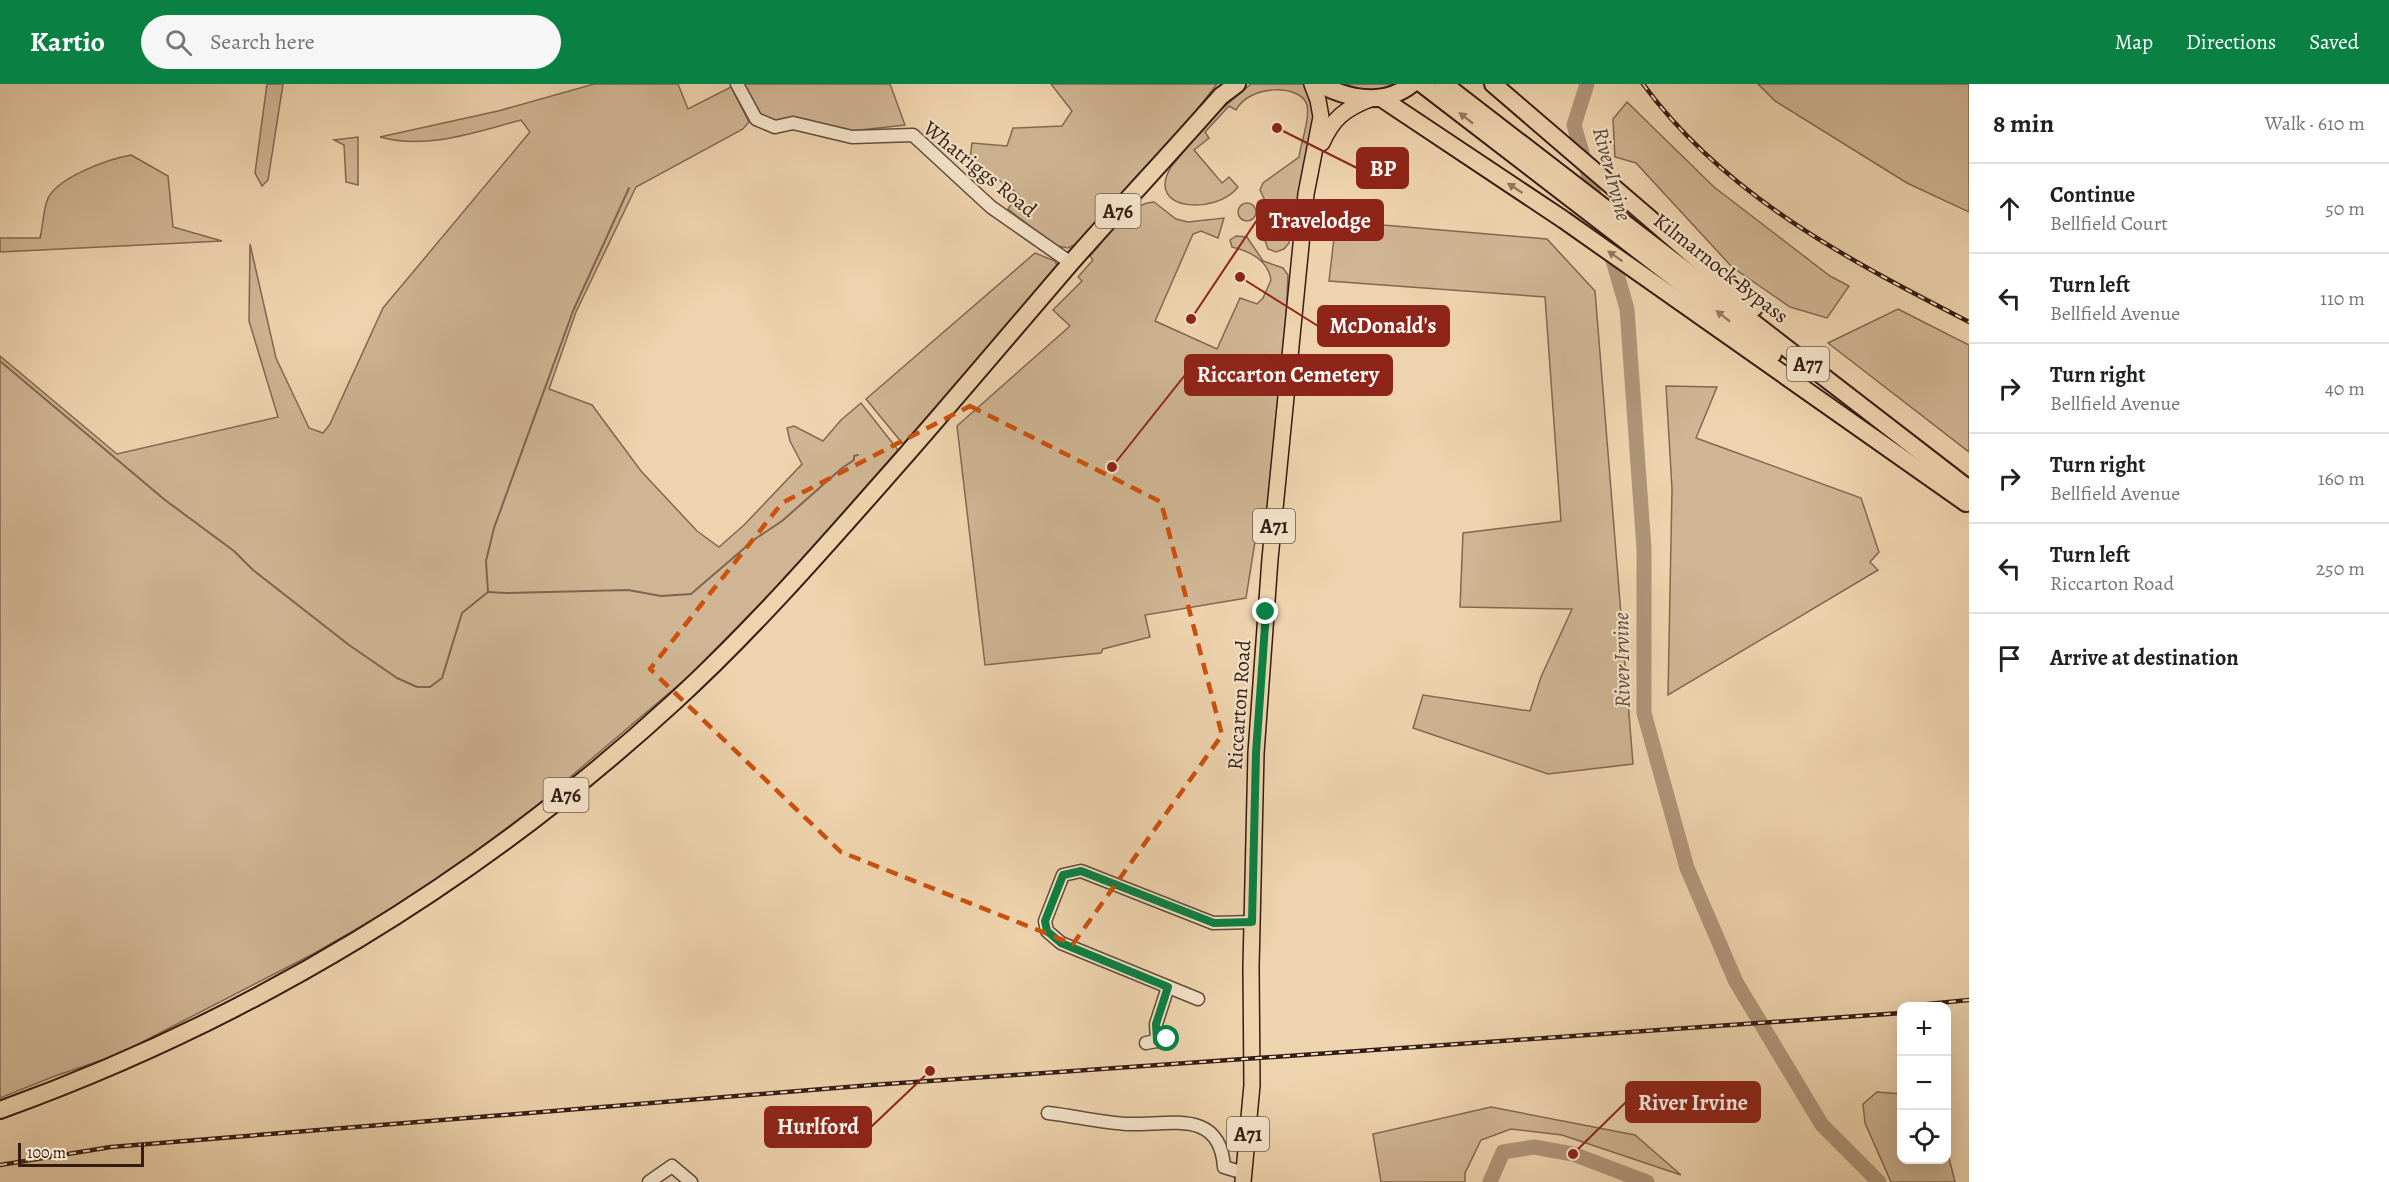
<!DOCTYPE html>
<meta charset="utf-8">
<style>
:root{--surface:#fff;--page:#f6f6f6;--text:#202124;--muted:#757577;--line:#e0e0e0;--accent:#0b8043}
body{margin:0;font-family:Alegreya,serif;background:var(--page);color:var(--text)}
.controls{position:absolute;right:18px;bottom:18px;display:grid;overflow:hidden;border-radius:12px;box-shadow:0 6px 24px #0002}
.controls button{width:54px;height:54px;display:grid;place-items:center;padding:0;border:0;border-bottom:2px solid var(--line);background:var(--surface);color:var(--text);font:30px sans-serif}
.scale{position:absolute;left:18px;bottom:15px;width:126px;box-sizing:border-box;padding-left:6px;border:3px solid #351c12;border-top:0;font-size:16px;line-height:21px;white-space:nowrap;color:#351c12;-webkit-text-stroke:4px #f4e3ca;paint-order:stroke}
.stop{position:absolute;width:18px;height:18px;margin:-14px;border:4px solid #0b8043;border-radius:50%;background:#fff}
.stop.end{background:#0b8043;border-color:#fff;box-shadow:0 2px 6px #0008}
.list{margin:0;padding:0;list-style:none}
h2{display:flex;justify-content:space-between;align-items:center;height:78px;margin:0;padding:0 24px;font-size:26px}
h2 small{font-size:20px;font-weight:400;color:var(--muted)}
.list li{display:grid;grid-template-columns:39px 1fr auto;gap:18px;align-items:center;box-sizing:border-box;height:90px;padding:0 24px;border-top:2px solid var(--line)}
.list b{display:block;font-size:22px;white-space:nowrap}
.list p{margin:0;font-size:20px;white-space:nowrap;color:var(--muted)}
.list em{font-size:20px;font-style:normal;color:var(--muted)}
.icon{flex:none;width:33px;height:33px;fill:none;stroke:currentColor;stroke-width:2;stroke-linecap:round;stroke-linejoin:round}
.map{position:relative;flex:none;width:1969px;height:1098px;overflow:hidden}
header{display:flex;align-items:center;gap:36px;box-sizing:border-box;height:84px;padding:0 30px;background:var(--accent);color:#fff}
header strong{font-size:28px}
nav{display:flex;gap:33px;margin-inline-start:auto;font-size:21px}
.search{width:420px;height:54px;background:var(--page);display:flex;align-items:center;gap:15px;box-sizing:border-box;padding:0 21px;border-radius:33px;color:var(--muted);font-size:22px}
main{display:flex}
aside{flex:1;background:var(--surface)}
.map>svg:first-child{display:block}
</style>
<header>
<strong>Kartio</strong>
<div class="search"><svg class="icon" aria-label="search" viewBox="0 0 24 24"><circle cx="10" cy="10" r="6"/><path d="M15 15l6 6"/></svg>Search here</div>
<nav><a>Map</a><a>Directions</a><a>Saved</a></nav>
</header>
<main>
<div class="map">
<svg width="1969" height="1098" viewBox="0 0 1969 1098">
<rect width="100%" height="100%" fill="#eed4ae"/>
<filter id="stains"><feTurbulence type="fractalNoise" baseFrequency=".00333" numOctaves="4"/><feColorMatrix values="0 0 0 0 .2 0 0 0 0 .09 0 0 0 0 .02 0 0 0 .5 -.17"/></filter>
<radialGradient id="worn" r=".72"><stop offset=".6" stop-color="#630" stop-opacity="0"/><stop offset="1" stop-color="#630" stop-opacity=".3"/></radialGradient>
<g fill="#cfb593" stroke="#826852" stroke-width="1.5">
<polygon points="267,0 283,0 268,96 262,102 255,89"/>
<path d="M594,0H678L688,25L731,3L749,38L743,45L636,103L576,228L549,305L592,321L641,387L697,447L719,463L744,441L802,380L790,357L787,344L794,342L823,357L841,336L861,319L898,366L793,486L689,592L535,723L426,805L313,870L117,971L55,992L0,1014V272L117,370L278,333L249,237L250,160L276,274L309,344L323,349L330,340L383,224L530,48L521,36C476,48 427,66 380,53L498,27Z"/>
<polygon points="741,0 890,0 905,41 851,47 790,35 769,37 758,29"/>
<polygon points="1051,0 1217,0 1180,47 1080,158 1068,164 1053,161 1008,125 1018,110 970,75 972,59 1007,62 1013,44 1062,42 1072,27"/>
<path d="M1251,0H1303L1315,30L1289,159L1284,165L1276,168L1268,165L1262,148L1270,127L1260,106L1263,99L1299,73C1301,58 1310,36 1307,21C1301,0 1250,0 1236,26L1229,22L1205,48L1209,54L1194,66L1222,99L1229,93L1238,103C1217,131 1144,128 1171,83L1212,33Z"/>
<path d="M1334,0H1404C1376,12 1363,9 1334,0Z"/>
<polygon points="1758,0 1969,0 1969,128 1907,99 1775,17"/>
<polygon points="1627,18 1714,103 1830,192 1849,202 1827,234 1790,223 1732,183 1636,79 1615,73 1613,35"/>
<polygon points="358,53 358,101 346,98 344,61 334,56"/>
<path d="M131,71L168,92L173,143L222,157L0,168V154H40C43,142 43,128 47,117C54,94 109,75 131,71Z"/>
<path d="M1154,118L1176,135L1188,138L1224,134L1218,154L1201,147L1193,150L1155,237L1217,265L1240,214L1257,220L1263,214L1271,196C1268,176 1249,167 1232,163L1230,156L1236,152L1247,153L1263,177L1283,184L1288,191L1285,267L1268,445H1257L1246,514L1145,531L1150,553L1103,565L1101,569L985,581L957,342L1070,242L1053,226L1082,197L1078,193L1093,176L1090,172C1107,154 1127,119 1154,118Z"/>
<circle cx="1247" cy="128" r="9"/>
<polygon points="1336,137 1547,155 1595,207 1633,680 1548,690 1413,644 1423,611 1530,627 1541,593 1572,525 1460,523 1463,449 1561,437 1545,213 1329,197"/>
<polygon points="1035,169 1055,177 1058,184 1055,191 903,360 866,315"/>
<polygon points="1898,225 1969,261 1969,368 1828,259"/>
<polygon points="1666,302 1717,303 1696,354 1861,414 1879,468 1870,478 1878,486 1668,611 1672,405"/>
<polygon points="1877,1008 1901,1010 1902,1076 1946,1076 1947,1066 1955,1098 1891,1098 1865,1039 1863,1020"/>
<polygon points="1491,1023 1635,1051 1681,1091 1562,1051 1511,1045 1481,1056 1465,1089 1465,1098 1381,1098 1373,1050"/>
</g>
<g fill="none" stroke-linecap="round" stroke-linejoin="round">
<g stroke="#7e6550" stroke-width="2">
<polyline points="0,277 165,416 234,467 253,486 349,561 397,594 417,603 430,603 442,594 462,529 488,508 486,477 494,444 573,227 629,104"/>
<polyline points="488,508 506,509 628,506 661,512 691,510 755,455 782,437 842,384 854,376 854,372 858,371"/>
</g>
<g stroke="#af9579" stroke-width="15">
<polyline points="1587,0 1574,41 1627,225 1644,465 1644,629 1687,784 1736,898 1822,1041 1879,1098"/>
<polyline points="1490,1098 1503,1068 1534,1063 1573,1070 1647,1098"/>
</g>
<g stroke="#634a39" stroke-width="15">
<g id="minor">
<polyline points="737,0 756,35 775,43 793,39 852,53 913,51 991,123 1071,179"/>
<polyline points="1198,915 1061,859 1047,847 1045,837 1063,791 1081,787 1213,839 1252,838"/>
<polyline points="1157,957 1156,940 1168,903"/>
<polyline points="1146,959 1167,955"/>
<path d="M1048,1029C1074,1032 1099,1038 1126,1040C1167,1042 1220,1023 1224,1083L1244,1089"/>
<polyline points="649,1098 672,1082 691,1098"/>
</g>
</g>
<g stroke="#351c12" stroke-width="18">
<g id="major">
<path d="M1322,59C1333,34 1345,25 1370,15"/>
<polyline points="1243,1098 1252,1001 1251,883 1256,669 1270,475 1306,110 1321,33 1318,16 1312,0"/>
</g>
</g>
<g stroke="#351c12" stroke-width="20">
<g id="highway">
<path d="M1319,0C1349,15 1383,23 1412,0"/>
<polyline points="1422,0 1773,270"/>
<polyline points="1444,0 1969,405"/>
<polyline points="1493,0 1754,224"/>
<polyline points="1381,14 1564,136 1966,419"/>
<path d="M0,1026C250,936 478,798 674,618C757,542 831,456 906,371C961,308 1015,244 1069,181C1119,124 1171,69 1221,12L1237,0"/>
</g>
</g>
<use href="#minor" stroke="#f4e3ca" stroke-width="12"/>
<use href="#major" stroke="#eed4ae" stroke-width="15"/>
<use href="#highway" stroke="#eed4ae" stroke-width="16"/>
<g stroke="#351c12" stroke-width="4.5">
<g id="rail">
<path d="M1643,0C1725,112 1849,176 1969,238"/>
<polyline points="1907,922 1969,916"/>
<polyline points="0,1081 111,1063 872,1001 1902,929"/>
</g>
</g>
<use href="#rail" stroke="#f4e3ca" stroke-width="2" stroke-dasharray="7" stroke-linecap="butt"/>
</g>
<defs><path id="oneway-solid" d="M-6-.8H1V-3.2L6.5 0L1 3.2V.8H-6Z" transform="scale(1.5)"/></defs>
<g fill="#927860">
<use href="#oneway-solid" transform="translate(1466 34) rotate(-142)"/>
<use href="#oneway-solid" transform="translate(1515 104) rotate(-147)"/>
<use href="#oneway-solid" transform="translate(1615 172) rotate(-145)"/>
<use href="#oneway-solid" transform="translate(1723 232) rotate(-142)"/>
</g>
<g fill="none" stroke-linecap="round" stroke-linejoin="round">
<polyline stroke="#0b8043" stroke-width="8" points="1167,955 1157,957 1156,940 1168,903 1061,859 1047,847 1045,837 1063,791 1081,787 1214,839 1252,838 1256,669 1266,528"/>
</g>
<path fill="none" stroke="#cd500d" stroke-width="4.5" stroke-dasharray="12 8" stroke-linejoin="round" d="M970,322L1161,418L1222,651L1073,860L841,768L650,585L782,419Z"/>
<g text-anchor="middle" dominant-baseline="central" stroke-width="4.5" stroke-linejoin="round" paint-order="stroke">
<g fill="#f4e3ca" stroke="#6e5849" stroke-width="1.5">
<rect x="1095.5" y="110" width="45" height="34" rx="4.5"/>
<rect x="1787" y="263" width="42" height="34" rx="4.5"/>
<rect x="1253" y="425" width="42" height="34" rx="4.5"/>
<rect x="543.5" y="694" width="45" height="34" rx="4.5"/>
<rect x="1227" y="1033" width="42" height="34" rx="4.5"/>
</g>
<g font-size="20" font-weight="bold" fill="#351c12">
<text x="1118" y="127">A76</text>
<text x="1808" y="280">A77</text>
<text x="1274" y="442">A71</text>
<text x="566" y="711">A76</text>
<text x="1248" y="1050">A71</text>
</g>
<g font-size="21" fill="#351c12" stroke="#f4e3ca">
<text transform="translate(980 85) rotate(39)">Whatriggs Road</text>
<text transform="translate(1721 184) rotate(38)">Kilmarnock Bypass</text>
<text transform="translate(1239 621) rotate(-86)">Riccarton Road</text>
</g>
<g font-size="22" font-style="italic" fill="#604636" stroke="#f4e3ca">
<text transform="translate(1612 90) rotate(75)">River Irvine</text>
<text transform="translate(1622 576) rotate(-91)">River Irvine</text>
</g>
</g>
<path fill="none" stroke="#8f2418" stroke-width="2" d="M1277 44L1357 84M1191 235L1257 136M1240 193L1318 242M1112 383L1185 291M1573 1070L1626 1018M930 987L871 1043"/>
<g fill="#8f2418" stroke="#f4e3ca" stroke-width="2">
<circle cx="1277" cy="44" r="6"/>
<circle cx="1191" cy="235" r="6"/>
<circle cx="1240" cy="193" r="6"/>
<circle cx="1112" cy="383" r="6"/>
<circle cx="1573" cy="1070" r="6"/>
<circle cx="930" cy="987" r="6"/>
</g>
<g fill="#8f2418" stroke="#8f2418" stroke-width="2">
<rect x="1357" y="64" width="51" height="40" rx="6"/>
<rect x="1257" y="116" width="126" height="40" rx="6"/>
<rect x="1318" y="222" width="131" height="40" rx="6"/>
<rect x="1185" y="271" width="207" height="40" rx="6"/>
<rect x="1626" y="998" width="134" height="40" rx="6"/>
<rect x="765" y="1023" width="106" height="40" rx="6"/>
</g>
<g font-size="22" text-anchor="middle" font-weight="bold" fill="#fff">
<text x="1383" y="92">BP</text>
<text x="1320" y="144">Travelodge</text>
<text x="1383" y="249">McDonald's</text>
<text x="1288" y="298">Riccarton Cemetery</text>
<text x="1693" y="1026">River Irvine</text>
<text x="818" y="1050">Hurlford</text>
</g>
<rect width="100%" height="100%" filter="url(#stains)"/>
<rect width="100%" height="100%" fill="url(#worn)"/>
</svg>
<div class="controls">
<button>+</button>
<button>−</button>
<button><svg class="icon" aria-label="locate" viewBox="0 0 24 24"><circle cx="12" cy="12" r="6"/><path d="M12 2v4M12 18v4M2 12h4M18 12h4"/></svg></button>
</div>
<div class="scale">100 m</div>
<div class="stop" style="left:1167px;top:955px"></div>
<div class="stop end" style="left:1266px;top:528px"></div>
</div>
<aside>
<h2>8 min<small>Walk · 610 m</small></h2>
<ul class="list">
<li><svg class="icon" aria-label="ahead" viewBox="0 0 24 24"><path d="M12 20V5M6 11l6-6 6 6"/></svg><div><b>Continue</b><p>Bellfield Court</p></div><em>50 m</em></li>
<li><svg class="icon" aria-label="left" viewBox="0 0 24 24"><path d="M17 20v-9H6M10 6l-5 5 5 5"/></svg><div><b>Turn left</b><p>Bellfield Avenue</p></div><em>110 m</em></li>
<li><svg class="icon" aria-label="right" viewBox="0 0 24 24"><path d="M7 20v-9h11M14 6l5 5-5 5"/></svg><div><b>Turn right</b><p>Bellfield Avenue</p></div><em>40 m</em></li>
<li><svg class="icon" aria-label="right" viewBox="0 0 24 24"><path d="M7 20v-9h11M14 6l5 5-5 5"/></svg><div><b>Turn right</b><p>Bellfield Avenue</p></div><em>160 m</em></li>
<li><svg class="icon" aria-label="left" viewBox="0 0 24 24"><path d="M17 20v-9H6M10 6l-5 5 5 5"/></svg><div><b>Turn left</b><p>Riccarton Road</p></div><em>250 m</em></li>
<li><svg class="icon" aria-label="arrive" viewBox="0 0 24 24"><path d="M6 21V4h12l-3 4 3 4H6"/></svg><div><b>Arrive at destination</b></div></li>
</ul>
</aside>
</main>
